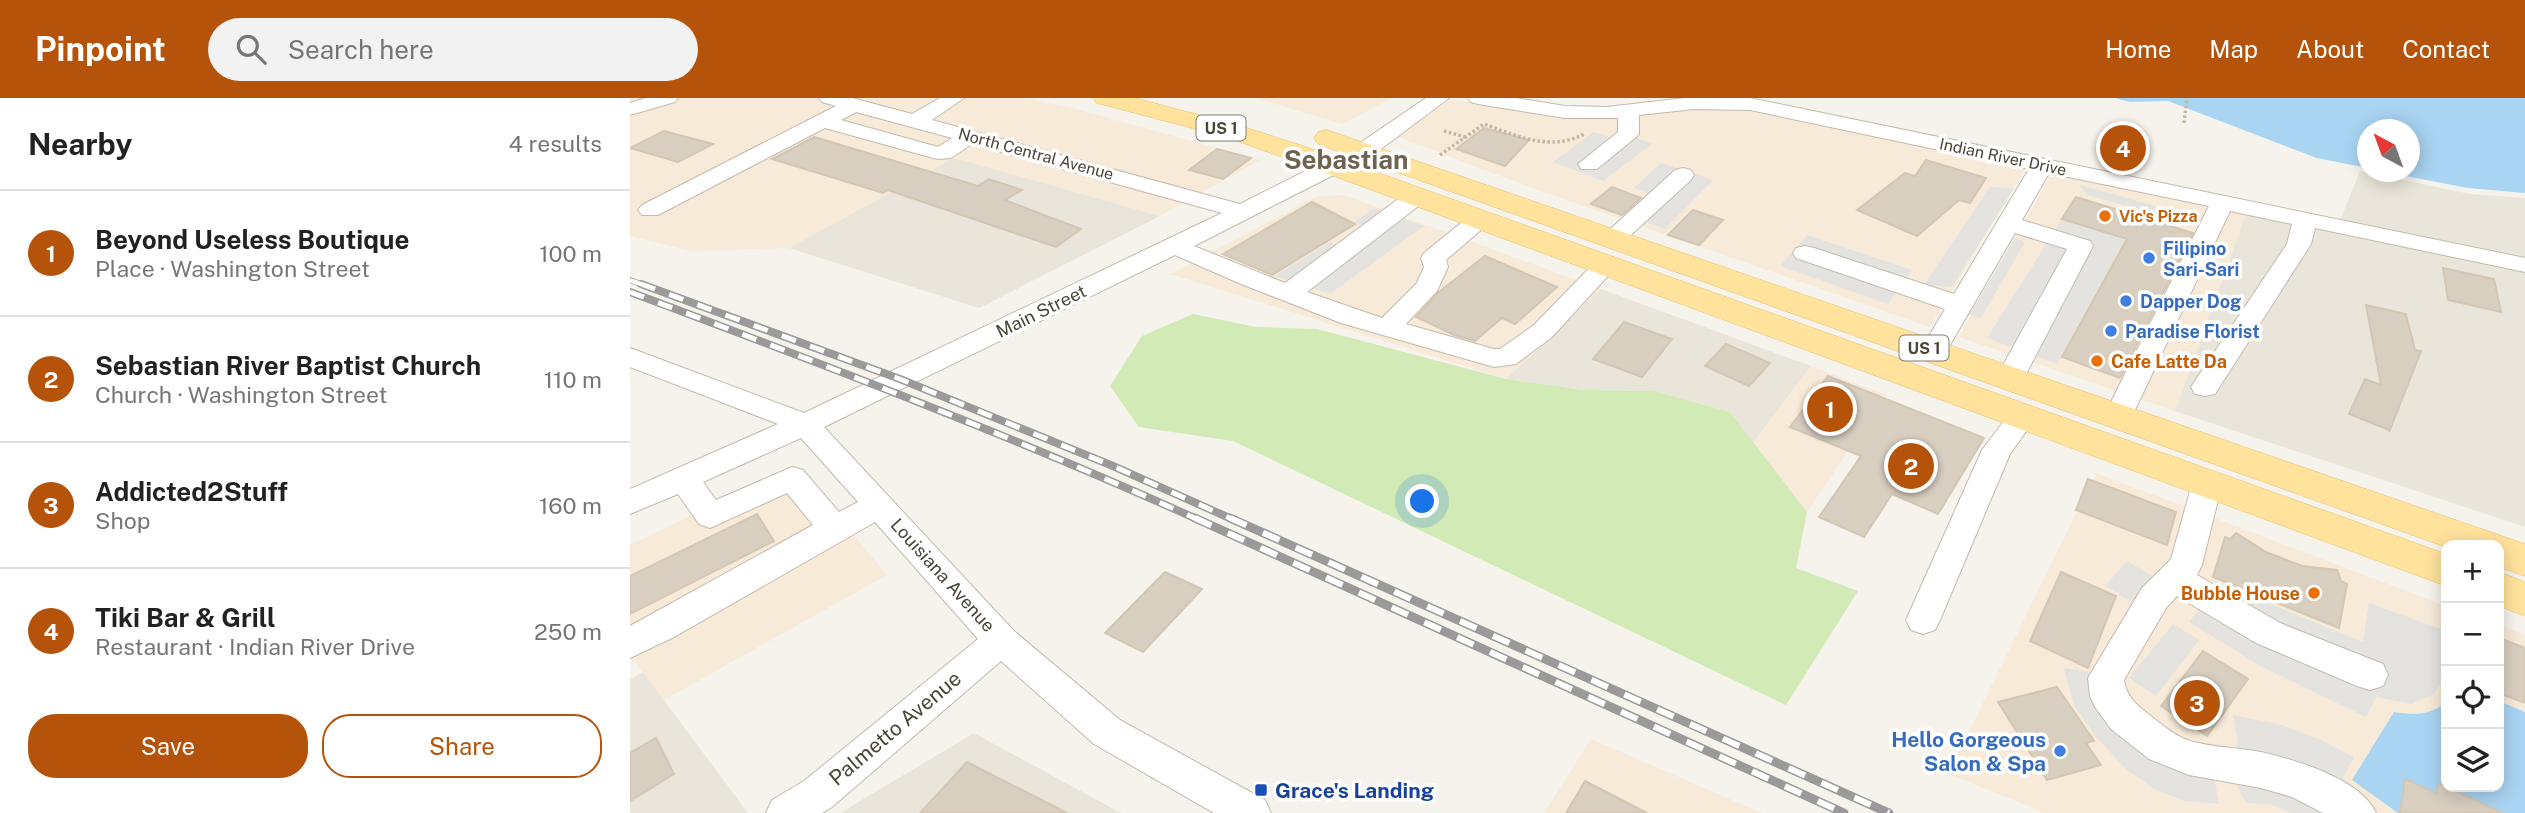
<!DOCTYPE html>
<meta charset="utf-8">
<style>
:root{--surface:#fff;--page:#f2f2f2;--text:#222;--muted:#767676;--line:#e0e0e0;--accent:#b45309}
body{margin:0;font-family:"Public Sans",sans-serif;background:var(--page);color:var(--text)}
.controls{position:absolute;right:21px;bottom:21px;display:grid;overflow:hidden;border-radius:14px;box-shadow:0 4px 18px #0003}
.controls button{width:63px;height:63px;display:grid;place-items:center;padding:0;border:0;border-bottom:2px solid var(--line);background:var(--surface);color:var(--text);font:35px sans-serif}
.compass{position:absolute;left:1727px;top:21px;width:63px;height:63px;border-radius:50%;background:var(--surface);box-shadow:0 4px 18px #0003;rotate:319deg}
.you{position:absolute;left:793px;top:404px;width:24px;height:24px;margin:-18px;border:5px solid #fff;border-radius:50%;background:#1a73e8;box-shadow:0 0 0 10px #1a73e833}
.badge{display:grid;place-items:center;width:46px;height:46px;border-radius:50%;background:var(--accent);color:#fff;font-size:23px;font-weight:700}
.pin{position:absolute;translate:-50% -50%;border:4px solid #fff;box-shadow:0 2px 7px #0006}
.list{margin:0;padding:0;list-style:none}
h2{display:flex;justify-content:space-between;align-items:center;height:91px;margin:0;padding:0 28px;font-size:30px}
h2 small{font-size:23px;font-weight:400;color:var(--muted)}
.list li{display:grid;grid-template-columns:46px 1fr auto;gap:21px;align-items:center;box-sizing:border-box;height:126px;padding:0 28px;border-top:2px solid var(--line)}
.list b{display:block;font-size:26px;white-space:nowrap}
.list p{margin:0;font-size:23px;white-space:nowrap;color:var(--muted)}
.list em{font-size:23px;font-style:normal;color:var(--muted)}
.actions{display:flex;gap:14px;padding:21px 28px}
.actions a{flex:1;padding:16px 0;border:2px solid var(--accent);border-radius:28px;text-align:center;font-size:24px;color:var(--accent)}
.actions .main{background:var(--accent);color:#fff}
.icon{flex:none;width:38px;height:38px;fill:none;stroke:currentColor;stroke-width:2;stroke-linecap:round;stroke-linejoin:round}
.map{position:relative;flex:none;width:1895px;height:715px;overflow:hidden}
header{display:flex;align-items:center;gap:42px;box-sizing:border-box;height:98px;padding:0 35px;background:var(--accent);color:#fff}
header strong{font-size:33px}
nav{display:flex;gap:38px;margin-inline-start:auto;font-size:24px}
.search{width:490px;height:63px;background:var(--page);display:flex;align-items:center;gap:18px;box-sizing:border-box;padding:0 24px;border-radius:38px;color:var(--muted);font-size:26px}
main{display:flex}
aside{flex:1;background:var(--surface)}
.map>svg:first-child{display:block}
</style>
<header>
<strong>Pinpoint</strong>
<div class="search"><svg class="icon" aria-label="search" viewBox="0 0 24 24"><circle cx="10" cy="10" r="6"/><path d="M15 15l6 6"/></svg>Search here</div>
<nav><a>Home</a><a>Map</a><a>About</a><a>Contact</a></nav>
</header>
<main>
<aside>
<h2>Nearby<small>4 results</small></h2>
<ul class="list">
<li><span class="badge">1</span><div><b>Beyond Useless Boutique</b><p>Place · Washington Street</p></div><em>100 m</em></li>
<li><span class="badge">2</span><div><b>Sebastian River Baptist Church</b><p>Church · Washington Street</p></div><em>110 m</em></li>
<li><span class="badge">3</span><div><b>Addicted2Stuff</b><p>Shop</p></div><em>160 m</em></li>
<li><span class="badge">4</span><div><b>Tiki Bar &amp; Grill</b><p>Restaurant · Indian River Drive</p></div><em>250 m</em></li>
</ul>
<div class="actions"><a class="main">Save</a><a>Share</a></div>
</aside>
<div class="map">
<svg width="1895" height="715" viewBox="0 0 1895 715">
<rect width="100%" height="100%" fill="#f6f3ec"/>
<g fill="#eae5da">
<polygon points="324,59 530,118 349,210 159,150"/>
<polygon points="1730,73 1840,96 1895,100 1895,160 1710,123"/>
<polygon points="1616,116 1895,173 1895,429 1545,313"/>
<polygon points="971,191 1181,268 1123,345 1100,314 1024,293 954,292 876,281"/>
<polygon points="13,574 118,715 0,715 0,581"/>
<polygon points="344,635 491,715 210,715"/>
</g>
<g fill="#f7ead8">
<polygon points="0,0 392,0 439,9 630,62 530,118 324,60 159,150 60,153 0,138"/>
<polygon points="626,0 762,0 712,26"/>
<polygon points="821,1 935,19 982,20 1067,10 1120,11 1396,70 1300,229 902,90 768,39"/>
<polygon points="1422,75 1616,116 1545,313 1329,239"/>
<polygon points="714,97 971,191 876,281 540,176 687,98"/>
<polygon points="1181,268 1256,297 1177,414 1123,345"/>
<polygon points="165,367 257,477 34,602 0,557 0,447"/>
<polygon points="1466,375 1816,508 1816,689 1869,689 1869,527 1895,537 1895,715 1415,715 1318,676"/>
<polygon points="961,641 1132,715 914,715"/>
</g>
<polygon fill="#d2eab5" points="563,216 626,229 687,231 876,281 954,292 1024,293 1100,314 1177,414 1166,470 1228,493 1156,607 603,343 509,329 480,288 512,238"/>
<g fill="#e5e3e0">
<polygon points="964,34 981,40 1008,40 1022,46 973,83 923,64"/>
<polygon points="1031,65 1083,82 1035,131 1018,125 1019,96 1004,90"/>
<polygon points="1450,87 1558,117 1571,129 1457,97"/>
<polygon points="1360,89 1384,90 1322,189 1294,187"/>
<polygon points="744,110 794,128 700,196 645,178 700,144 713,149 740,130 724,124"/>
<polygon points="1432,121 1496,141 1427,266 1357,240"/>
<polygon points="1177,137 1282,172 1258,206 1150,168"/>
<polygon points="1385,140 1395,144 1351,220 1339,217"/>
<polygon points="1497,463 1524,479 1502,504 1475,488"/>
<polygon points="1585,483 1733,544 1739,505 1816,533 1812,583 1803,597 1781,606 1746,599 1736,619 1632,569 1559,524 1578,500"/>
<polygon points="1543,526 1569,542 1526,598 1499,580"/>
<polygon points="1434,570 1462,574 1584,678 1589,706 1555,703 1524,691 1495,670 1467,640 1444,607"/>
<polygon points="1603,617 1652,627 1689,641 1724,659 1713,680 1727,715 1661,715 1640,706 1616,705 1602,678 1608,642"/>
</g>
<g fill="#a9d4f2">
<polygon points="1485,0 1895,0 1895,95 1838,90 1755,74 1780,74 1780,32 1738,32 1737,70 1687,60 1538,3 1500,4"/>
<path d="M1869,603L1895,614V715H1768L1722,682L1764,614C1784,617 1800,618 1816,604V689H1869Z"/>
</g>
<g fill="#d8cfc1" stroke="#d3c7b4" stroke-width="2">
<polygon points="854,30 899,42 875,68 826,51"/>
<polygon points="34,33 83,46 48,64 0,50"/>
<polygon points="184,39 348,88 359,81 392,92 375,102 451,131 426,149 258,92 253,95 142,61"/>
<polygon points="587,51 621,60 593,81 559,72"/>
<polygon points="1296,62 1356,80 1340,105 1329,102 1287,138 1227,112 1275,75 1285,78"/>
<polygon points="982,89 1011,100 992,117 961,106"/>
<polygon points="1446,99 1563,135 1490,280 1432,259 1497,141 1432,121"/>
<polygon points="682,104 725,126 642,177 593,156"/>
<polygon points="1063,112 1093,122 1069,147 1038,137"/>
<polygon points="855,158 927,189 885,226 872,220 845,243 824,237 786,219 809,194"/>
<polygon points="1813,170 1864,181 1871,214 1818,202"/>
<polygon points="1736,207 1776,216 1785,252 1791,253 1759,334 1759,332 1719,316 1735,281 1751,287"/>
<polygon points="994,224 1042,241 1012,279 963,261"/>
<polygon points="1096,246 1140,265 1119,288 1075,268"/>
<polygon points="1198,278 1354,340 1308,416 1262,396 1234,439 1189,419 1231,358 1160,329"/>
<polygon points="1458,381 1546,414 1537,447 1446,412"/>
<polygon points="127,416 144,443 0,516 0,478"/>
<polygon points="1606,435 1636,454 1672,468 1707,472 1711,483 1717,486 1709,530 1583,479 1595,439 1600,441"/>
<polygon points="535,474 572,491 513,554 475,535"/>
<polygon points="1431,474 1486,498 1458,570 1400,543"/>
<polygon points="1869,540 1895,550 1895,605 1869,595"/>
<polygon points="1573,553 1618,581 1577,638 1531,608"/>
<polygon points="1427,589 1464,643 1456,645 1471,667 1417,682 1368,604"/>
<polygon points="26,640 44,676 0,703 0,655"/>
<polygon points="337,664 437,715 290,715"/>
<polygon points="1775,681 1807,696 1808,685 1873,715 1770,715"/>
<polygon points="955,683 1017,715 936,715"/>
</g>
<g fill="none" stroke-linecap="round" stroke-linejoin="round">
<g stroke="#c2bbae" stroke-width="2">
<g id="minor">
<polygon points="16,0 48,0 45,4 0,17 0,5"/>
<path d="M189,0H222L282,16L310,0H334L302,22L610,106L727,47L796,0H819L743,57L564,148L655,185L779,93H795L798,98L795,103L677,194L752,220L787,185L794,169L791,160L794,155L842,116H858L862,121L858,126L816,162L818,169L807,193L776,226L864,251H870L904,227L967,162L976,160L985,162L988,167L922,239L886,266L864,269L711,225L611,186L545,157L194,329L384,533L490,622L635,702L641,715H584L464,646L371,563L202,709L192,715H136L142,702L174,683L348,541L245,424L44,539L0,560V528L183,427L157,395L80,430L69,426L48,396L0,416V391L148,326L0,269V250L174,315L592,115L342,46L321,60L307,61L195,30L28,117H12L8,112L12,107L206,8L192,4ZM226,14L322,40L308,49L211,22ZM171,340L228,404L209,414L173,372L162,369L86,402L73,384Z"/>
<polygon points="838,0 886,0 935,8 977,9 1055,0 1120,0 1895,160 1895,174 1685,130 1681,146 1585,296 1575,298 1565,296 1561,289 1657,146 1662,126 1600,113 1502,318 1498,325 1488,328 1478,325 1474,318 1579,108 1419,75 1392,122 1460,143 1463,148 1394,280 1390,287 1380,289 1370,287 1366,280 1437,151 1385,135 1313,259 1303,262 1293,259 1290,253 1315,211 1166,160 1163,155 1166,150 1175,148 1184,150 1324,196 1399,71 1120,12 1064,11 1009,17 1009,36 1005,40 967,71 951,71 948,66 988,34 988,20 935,20 848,6 841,4"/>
<polygon points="1053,70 1061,72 1064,77 1061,82 992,145 976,145 972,140 976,135 1045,72"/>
<polygon points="1393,308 1403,311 1407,318 1380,356 1310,522 1305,532 1293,536 1281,532 1276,522 1352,352 1383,311"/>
<path d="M1577,375L1588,378L1592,386L1572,467L1567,477L1650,525L1753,566L1758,577L1753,588L1740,592L1727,588L1626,545L1547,498L1536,510L1494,582C1496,597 1505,606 1517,615C1530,625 1542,636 1557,642C1581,650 1607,649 1631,654C1666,662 1731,681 1746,715H1693L1662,699L1631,690L1559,677L1519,661L1481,631L1465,609L1460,598L1458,580L1512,490L1541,461L1562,386L1566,378Z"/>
</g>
</g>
<g stroke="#e6c16a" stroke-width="1">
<g id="major">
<polygon points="464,0 505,0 614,29 673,48 1816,456 1816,488 655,60 596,39 467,5"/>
<polygon points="697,32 1895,446 1895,478 1869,469 1869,447 1816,447 1816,449 688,46 684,40 688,34"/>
<polygon points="1869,474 1895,484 1895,518 1869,508"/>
</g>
</g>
<g stroke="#c4b79f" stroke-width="3.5" stroke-dasharray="2.5 2.5" stroke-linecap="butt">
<polyline points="1554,25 1557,0"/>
<polyline points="814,33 835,39"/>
<path d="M810,57L854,26C887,38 920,54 954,36"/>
</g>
<use href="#minor" fill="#fff" fill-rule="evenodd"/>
<use href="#major" fill="#ffe39c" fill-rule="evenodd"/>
<g stroke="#9a9a9a" stroke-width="6">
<polyline id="rail-far2" points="0,182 16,188"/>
</g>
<g stroke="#9a9a9a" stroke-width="8">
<g id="rail-far1">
<polyline points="11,186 270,281 483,368 604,422"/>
<path d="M0,194C192,266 383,338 569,422"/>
</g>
</g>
<g stroke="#9a9a9a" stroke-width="9">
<g id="rail">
<polyline points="565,420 1214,715"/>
<polyline points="600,420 1259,715"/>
</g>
</g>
<use href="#rail-far2" stroke="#fff" stroke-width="4.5" stroke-dasharray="12" stroke-linecap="butt"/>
<use href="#rail-far1" stroke="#fff" stroke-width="5" stroke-dasharray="15" stroke-linecap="butt"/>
<use href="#rail" stroke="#fff" stroke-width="6" stroke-dasharray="18" stroke-linecap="butt"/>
</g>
<g fill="#e8710a" stroke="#fff" stroke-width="2.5">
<circle cx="1475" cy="118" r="7"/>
<circle cx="1467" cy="263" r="7"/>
<circle cx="1684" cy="495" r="7"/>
</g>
<g fill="#3f7fe0" stroke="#fff" stroke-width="2.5">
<circle cx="1519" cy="160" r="7"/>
<circle cx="1496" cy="203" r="7"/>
<circle cx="1481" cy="233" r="7"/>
<circle cx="1430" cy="653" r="7"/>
</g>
<rect fill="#1a4fb4" stroke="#fff" stroke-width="2.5" x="624" y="685" width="14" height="14" rx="3.5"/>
<g text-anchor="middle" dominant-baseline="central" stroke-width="7" stroke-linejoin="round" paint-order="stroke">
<g fill="#fff" stroke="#817c74" stroke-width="2">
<rect x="566.5" y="17.5" width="49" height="25" rx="5"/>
<rect x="1269.5" y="237.5" width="49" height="25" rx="5"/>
</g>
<g font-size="16" font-weight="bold" fill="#4b4439">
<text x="591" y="30">US 1</text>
<text x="1294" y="250">US 1</text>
</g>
<g font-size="16" fill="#4b4439" stroke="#fff">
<text transform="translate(406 56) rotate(15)">North Central Avenue</text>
<text transform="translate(1373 59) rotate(12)">Indian River Drive</text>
</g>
<g font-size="16" font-weight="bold" fill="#c56008" stroke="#fff" text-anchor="start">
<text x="1489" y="118">Vic's Pizza</text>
</g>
<g font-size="18" font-weight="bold" fill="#366cbe" stroke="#fff" text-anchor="start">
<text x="1533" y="150">Filipino<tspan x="1533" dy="21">Sari-Sari</tspan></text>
<text x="1510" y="203">Dapper Dog</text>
<text x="1495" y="233">Paradise Florist</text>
</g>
<g font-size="18" fill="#4b4439" stroke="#fff">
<text transform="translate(411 213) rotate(-26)">Main Street</text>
<text transform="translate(313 477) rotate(48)">Louisiana Avenue</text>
</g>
<g font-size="18" font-weight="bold" fill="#c56008" stroke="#fff" text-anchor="start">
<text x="1481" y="263">Cafe Latte Da</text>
<text x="1670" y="495" text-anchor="end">Bubble House</text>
</g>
<g font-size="21" fill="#4b4439" stroke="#fff">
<text transform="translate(265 630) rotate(-40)">Palmetto Avenue</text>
</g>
<g font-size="21" font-weight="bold" fill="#366cbe" stroke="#fff" text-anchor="end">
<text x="1416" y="641">Hello Gorgeous<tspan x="1416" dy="24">Salon &amp; Spa</tspan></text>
</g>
<g font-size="21" font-weight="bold" fill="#164399" stroke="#fff" text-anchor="start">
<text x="645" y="692">Grace's Landing</text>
</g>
<g font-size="26" font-weight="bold" fill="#6e6250" stroke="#fff">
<text x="716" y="61">Sebastian</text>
</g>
</g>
</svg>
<div class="controls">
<button>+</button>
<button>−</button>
<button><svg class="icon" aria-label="locate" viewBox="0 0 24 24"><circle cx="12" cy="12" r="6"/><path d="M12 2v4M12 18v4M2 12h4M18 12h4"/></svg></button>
<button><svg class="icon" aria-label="layers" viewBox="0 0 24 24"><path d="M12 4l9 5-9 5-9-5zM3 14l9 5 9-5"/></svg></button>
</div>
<svg class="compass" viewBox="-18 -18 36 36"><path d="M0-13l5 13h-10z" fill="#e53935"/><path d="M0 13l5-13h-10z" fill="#767676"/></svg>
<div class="you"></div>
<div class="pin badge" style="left:1200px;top:311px">1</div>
<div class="pin badge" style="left:1281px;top:368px">2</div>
<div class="pin badge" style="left:1567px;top:605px">3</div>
<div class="pin badge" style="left:1493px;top:50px">4</div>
</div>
</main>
